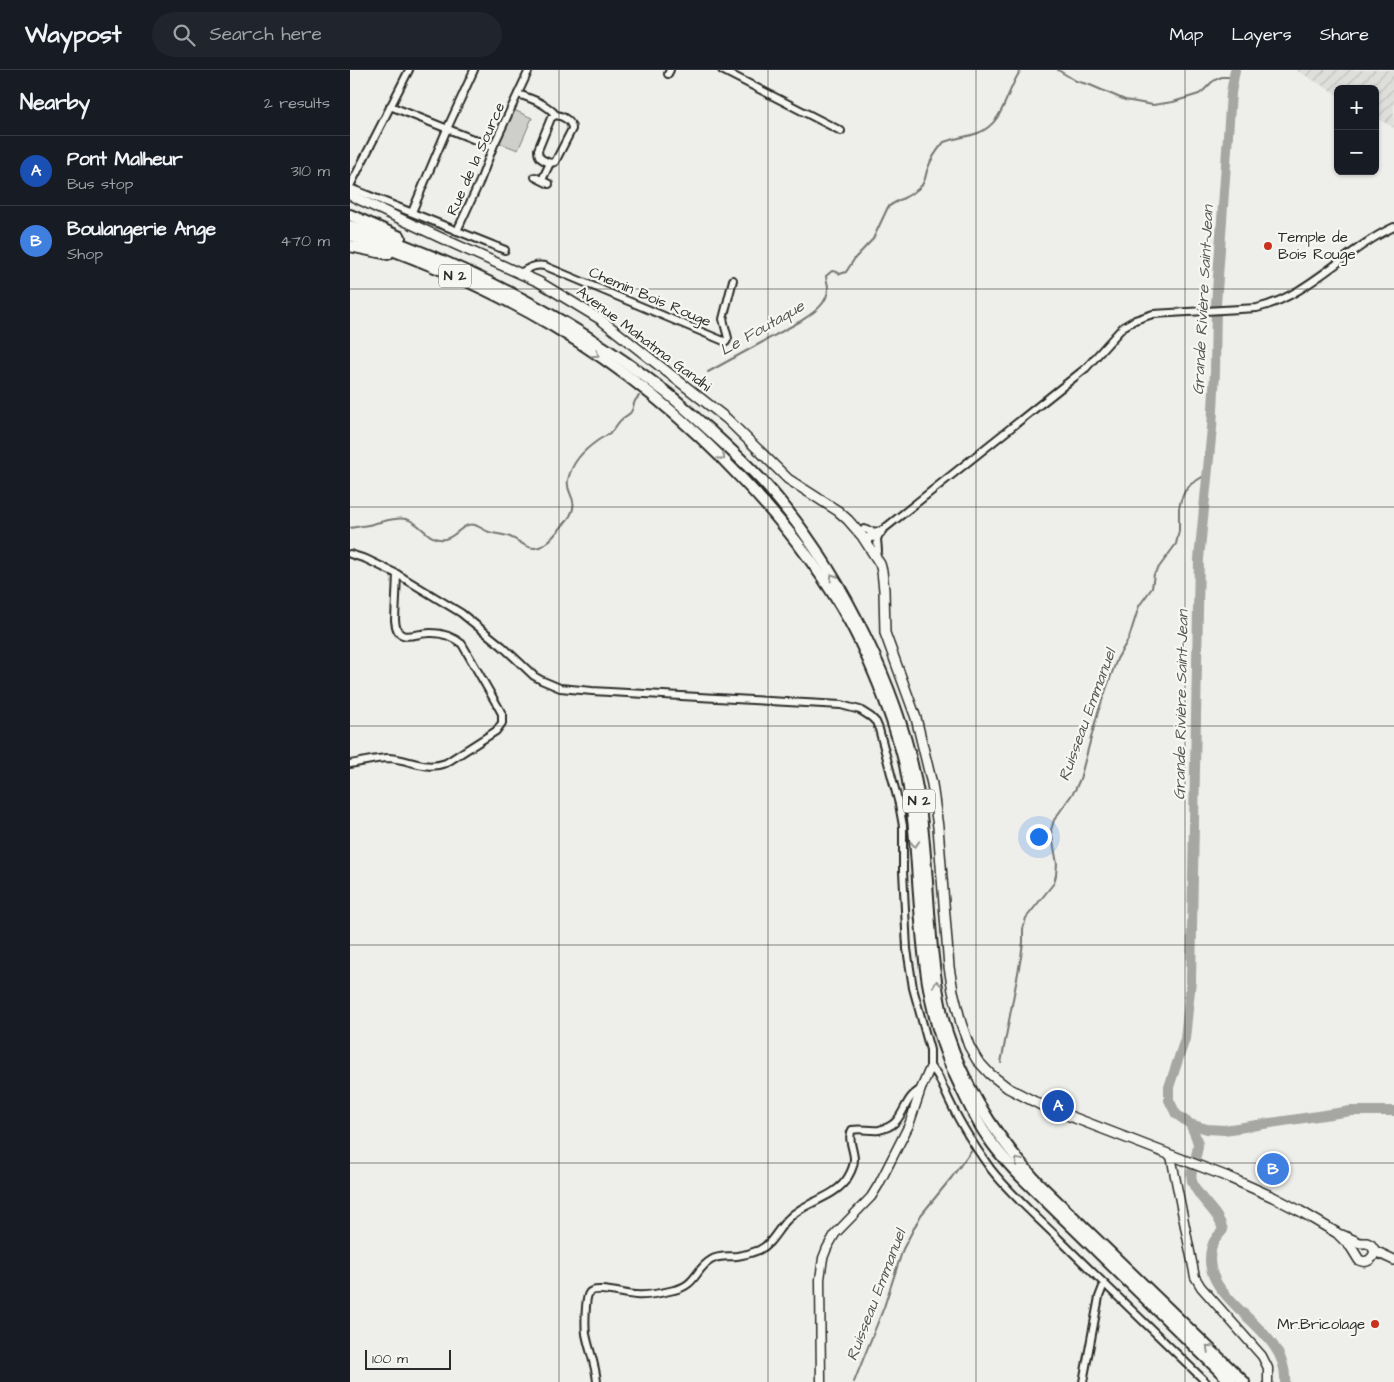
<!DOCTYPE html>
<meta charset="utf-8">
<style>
:root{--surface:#171b24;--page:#20242c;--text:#f1f3f6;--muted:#9ea1a6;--line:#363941;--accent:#ea580c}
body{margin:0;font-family:"Architects Daughter",sans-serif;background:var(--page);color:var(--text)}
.controls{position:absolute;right:15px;top:15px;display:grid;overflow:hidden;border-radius:8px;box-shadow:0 1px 4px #0004}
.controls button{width:45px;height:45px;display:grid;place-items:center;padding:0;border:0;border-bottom:1px solid var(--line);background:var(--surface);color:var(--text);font:25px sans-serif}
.scale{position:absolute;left:15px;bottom:12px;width:86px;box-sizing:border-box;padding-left:5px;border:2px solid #2b2b2b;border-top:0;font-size:14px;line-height:18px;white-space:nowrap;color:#2b2b2b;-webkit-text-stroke:4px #f6f6f2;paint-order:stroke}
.you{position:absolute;left:688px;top:766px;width:18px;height:18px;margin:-12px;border:4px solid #fff;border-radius:50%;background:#1a73e8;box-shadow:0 0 0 8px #1a73e833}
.badge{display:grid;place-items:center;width:32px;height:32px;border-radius:50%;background:var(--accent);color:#fff;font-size:16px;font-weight:700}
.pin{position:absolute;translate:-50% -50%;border:2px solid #fff;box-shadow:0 1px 5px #0006}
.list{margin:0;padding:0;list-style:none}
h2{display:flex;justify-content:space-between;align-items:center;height:65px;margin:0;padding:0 20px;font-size:21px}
h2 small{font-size:16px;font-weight:400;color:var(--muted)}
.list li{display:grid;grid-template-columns:32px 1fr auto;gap:15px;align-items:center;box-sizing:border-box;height:70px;padding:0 20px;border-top:1px solid var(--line)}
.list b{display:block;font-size:19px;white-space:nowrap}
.list p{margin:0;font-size:16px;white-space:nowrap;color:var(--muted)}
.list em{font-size:16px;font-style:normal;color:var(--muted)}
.icon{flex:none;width:28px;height:28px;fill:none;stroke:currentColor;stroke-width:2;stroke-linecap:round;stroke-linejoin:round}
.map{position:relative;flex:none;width:1044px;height:1312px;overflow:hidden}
header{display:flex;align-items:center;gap:30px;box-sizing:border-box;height:70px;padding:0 25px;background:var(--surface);border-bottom:1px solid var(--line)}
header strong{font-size:24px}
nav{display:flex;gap:28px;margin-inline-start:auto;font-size:18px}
.search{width:350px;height:45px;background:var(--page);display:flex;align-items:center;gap:12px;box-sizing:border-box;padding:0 18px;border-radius:28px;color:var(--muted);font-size:19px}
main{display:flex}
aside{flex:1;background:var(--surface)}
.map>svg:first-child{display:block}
</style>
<header>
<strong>Waypost</strong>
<div class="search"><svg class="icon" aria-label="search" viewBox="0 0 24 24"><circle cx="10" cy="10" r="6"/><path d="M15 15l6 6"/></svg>Search here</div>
<nav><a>Map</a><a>Layers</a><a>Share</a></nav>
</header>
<main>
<aside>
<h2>Nearby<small>2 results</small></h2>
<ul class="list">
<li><span class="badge" style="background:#1a4fb4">A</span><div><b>Pont Malheur</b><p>Bus stop</p></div><em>310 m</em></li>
<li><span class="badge" style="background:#3f7fe0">B</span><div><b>Boulangerie Ange</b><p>Shop</p></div><em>470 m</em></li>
</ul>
</aside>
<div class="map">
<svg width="1044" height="1312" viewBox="0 0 1044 1312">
<defs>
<pattern id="industrial-furrows" width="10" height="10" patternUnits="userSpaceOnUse" patternTransform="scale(1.25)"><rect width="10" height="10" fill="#dededb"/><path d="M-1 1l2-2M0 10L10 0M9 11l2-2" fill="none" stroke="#bfbfbc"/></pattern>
</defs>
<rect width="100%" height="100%" fill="#eeeeea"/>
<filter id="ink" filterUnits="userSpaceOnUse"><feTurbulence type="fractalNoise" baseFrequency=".02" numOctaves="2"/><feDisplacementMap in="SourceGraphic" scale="10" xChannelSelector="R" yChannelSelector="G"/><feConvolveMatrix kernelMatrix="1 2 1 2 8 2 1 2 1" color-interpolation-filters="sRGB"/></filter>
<g filter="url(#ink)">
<polygon fill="url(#industrial-furrows)" points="946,0 1044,0 1044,58 1025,47 1025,19 988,19 988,25"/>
<polygon fill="#cececa" stroke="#7c7c7a" points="164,40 182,48 168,80 150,73"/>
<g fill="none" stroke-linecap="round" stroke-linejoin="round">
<g stroke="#757573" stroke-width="2">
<polyline points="708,0 726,11 740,15 775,30 803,35 823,32 849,24 853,21 862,12 867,9 872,7 884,7"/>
<path d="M358,302L451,251C463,243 478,234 478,218C478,213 476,210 476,206L482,201L487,202L490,204L496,202L505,188L523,169L538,137C548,129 563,126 571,116C576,111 575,105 578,98C581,89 588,79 594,72C605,68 617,67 628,63C655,53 656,20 671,0"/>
<path d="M0,458C9,456 18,456 26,453C36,451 46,447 56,449C71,452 78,472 95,469C107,467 112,452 125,455C130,457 134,460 139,462C145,464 151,464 157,466C169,469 179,483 192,476C198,474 216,452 220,446C230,429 215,424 218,410C222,392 233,381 247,371C251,368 256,366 260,363C265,359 267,353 272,349C275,346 279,345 281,342C285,335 282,332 289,326"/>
<polyline points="651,993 671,887 673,872 673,859 676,848 704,813 706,805 707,794 701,760 704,750 725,720 730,709 748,642 767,589 779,568 789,536 802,518 804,504 826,474 829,461 829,438 831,430 835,421 841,414 857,404"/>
<polyline points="504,1312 534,1237 553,1179 571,1145 602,1107 623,1078"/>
</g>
<g stroke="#a6a6a3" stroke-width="10">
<polyline points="885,0 881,23 866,235 865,302 862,358 849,489 841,910 835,969 819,1017 819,1030 826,1044 840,1054 857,1059 874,1060 1001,1041 1044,1041"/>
<path d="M840,1054C843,1061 848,1069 848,1076C847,1088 839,1100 842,1111C848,1130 869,1141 873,1160C869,1165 864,1169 862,1176C845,1232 939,1255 935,1312"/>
</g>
<g stroke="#2b2b2b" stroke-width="10">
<g id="minor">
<polyline points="372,0 491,61"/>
<polyline points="318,4 320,0"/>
<path d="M168,24C182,29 195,33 206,45L201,48L188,80C188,89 193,90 200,93L205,92L222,59C222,51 213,46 206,45"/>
<polyline points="40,36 143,77"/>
<polyline points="185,107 199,114"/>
<polyline points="192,110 200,93"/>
<polyline points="0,116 59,0"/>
<polyline points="0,118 155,180"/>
<polyline points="62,142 97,59 124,0"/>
<polyline points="107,161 130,111 143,77 179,0"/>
<path d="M170,203C179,198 185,194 195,196L376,272L378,268L373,249L383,210"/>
<polyline points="514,459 520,461 530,462 527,469 528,481"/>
<path d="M530,462L736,298L773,257L785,250L803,244L907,238C958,226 996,179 1044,157"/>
<path d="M0,484L16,489L47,504L111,543L152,576L184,606L191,610L210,618L242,621L491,635L510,640L521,647L526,652L529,659L549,734L553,756V801L557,879L563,918L580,980V998C588,1001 590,1012 594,1019C606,1047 622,1073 640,1098C660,1124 686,1146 709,1169C757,1217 807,1264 856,1312"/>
<path d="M0,694C13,692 26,688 39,688C60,689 74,701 96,693L146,661L152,653V644L150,640L112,574C103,567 92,563 82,563C65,562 47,576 45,550L47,504"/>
<path d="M247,1312C246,1296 239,1280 236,1264C235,1257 235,1228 239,1223C245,1215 276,1225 286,1225C299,1226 312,1223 324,1220C347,1215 345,1199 361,1190C369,1185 378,1187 387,1186C394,1185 402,1183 409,1180C422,1174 427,1160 437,1150C454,1131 485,1129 498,1107C501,1102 504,1095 504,1089C504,1080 497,1068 502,1060C511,1058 520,1061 529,1060C549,1056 550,1044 559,1030C562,1025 566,1022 571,1019"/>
<polyline points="733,1312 749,1227 754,1214"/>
</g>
</g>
<g stroke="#2b2b2b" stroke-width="11">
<g id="tertiary">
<polyline points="821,1086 845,1207 851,1217 912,1286 918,1298 918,1312"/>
<polyline points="471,1312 470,1209 473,1188 477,1178 485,1164 521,1127 529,1114 559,1055 571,1019 580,998"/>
</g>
</g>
<g stroke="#2b2b2b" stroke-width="12">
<g id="secondary">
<path d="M0,125L89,167L189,212L250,249L377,349L438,409L488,441L498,450L512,466L530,494L532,501L534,520L535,563L566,648L582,714L588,757L599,897L603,921L611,953L619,976L627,990L640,1004L658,1018L691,1035L878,1107L923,1127L950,1141L987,1163L1001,1177L1009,1190C1017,1194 1023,1189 1025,1181"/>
<polyline points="520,467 530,462"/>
<polyline points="992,1165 1010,1173 1017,1173 1021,1175 1025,1181 1044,1190"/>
</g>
</g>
<g stroke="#2b2b2b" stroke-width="14">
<g id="trunk">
<polyline points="0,145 50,167"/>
<path d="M0,156C112,193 219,247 313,320C328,331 342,345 356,357C381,380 407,403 428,429C463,471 492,518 516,568C540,618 559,669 568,724C580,797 576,872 592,944C594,957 599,968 603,980C622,1031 652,1073 688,1113L894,1312"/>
<path d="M0,165C71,189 139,218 203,256C274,298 338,351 394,411C435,454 471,500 500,552C511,572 520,593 529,615C539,641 549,668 555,695C576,798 560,908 605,1005C615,1026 624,1048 637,1066C653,1090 674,1110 694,1129C712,1147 731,1165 749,1183C793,1226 837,1269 881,1312"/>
<polyline points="0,176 38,184"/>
</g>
</g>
<use href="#minor" stroke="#f6f6f2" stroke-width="6"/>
<use href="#tertiary" stroke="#f6f6f2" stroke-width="8"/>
<use href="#secondary" stroke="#f6f6f2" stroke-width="9"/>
<use href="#trunk" stroke="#f6f6f2" stroke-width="10"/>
</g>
<defs><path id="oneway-chevron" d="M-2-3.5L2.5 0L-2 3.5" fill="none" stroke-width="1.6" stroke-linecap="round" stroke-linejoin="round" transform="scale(1.25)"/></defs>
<g stroke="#90908e">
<use href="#oneway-chevron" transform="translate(246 284) rotate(34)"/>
<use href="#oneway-chevron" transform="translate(372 387) rotate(45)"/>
<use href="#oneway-chevron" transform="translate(483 507) rotate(-122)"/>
<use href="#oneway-chevron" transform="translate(565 774) rotate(86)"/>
<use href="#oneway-chevron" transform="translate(587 914) rotate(-98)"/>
<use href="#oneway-chevron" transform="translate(668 1091) rotate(-130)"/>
<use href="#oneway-chevron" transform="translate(859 1278) rotate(-136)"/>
</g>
</g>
<path fill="none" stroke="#2b2b2b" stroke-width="1" stroke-opacity="0.55" d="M209,0V1312M418,0V1312M626,0V1312M835,0V1312M0,219H1044M0,437H1044M0,656H1044M0,875H1044M0,1093H1044"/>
<g fill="#c8321e" stroke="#f6f6f2" stroke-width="2">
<circle cx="918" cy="176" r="5"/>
<circle cx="1025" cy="1254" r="5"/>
</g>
<g text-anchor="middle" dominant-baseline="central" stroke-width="4.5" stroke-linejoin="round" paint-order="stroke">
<g fill="#f6f6f2" stroke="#686867" stroke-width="1">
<rect x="89" y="194.5" width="32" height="23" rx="4"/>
<rect x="553" y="719.5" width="32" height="23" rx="4"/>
</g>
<g font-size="14" font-weight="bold" fill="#2b2b2b">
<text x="105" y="206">N 2</text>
<text x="569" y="731">N 2</text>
</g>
<g font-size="15" fill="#2b2b2b" stroke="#f6f6f2">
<text transform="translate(126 89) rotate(-66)">Rue de la Source</text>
<text transform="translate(300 227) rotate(23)">Chemin Bois Rouge</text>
<text transform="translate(294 269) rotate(37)">Avenue Mahatma Gandhi</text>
</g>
<g font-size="15" fill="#2b2b2b" stroke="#f6f6f2" text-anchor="start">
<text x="928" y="167">Temple de<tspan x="928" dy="17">Bois Rouge</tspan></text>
<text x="1015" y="1254" text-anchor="end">Mr.Bricolage</text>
</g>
<g font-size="16" font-style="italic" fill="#565655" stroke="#f6f6f2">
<text transform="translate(853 230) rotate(-87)">Grande Rivière Saint-Jean</text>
<text transform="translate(412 258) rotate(-30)">Le Foutaque</text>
<text transform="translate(831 635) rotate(-89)">Grande Rivière Saint-Jean</text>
<text transform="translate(737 645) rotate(-70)">Ruisseau Emmanuel</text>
<text transform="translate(526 1225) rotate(-69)">Ruisseau Emmanuel</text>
</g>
</g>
</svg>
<div class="controls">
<button>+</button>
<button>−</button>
</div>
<div class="scale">100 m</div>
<div class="you"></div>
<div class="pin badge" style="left:708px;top:1036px;background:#1a4fb4">A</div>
<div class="pin badge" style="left:923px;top:1099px;background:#3f7fe0">B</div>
</div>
</main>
